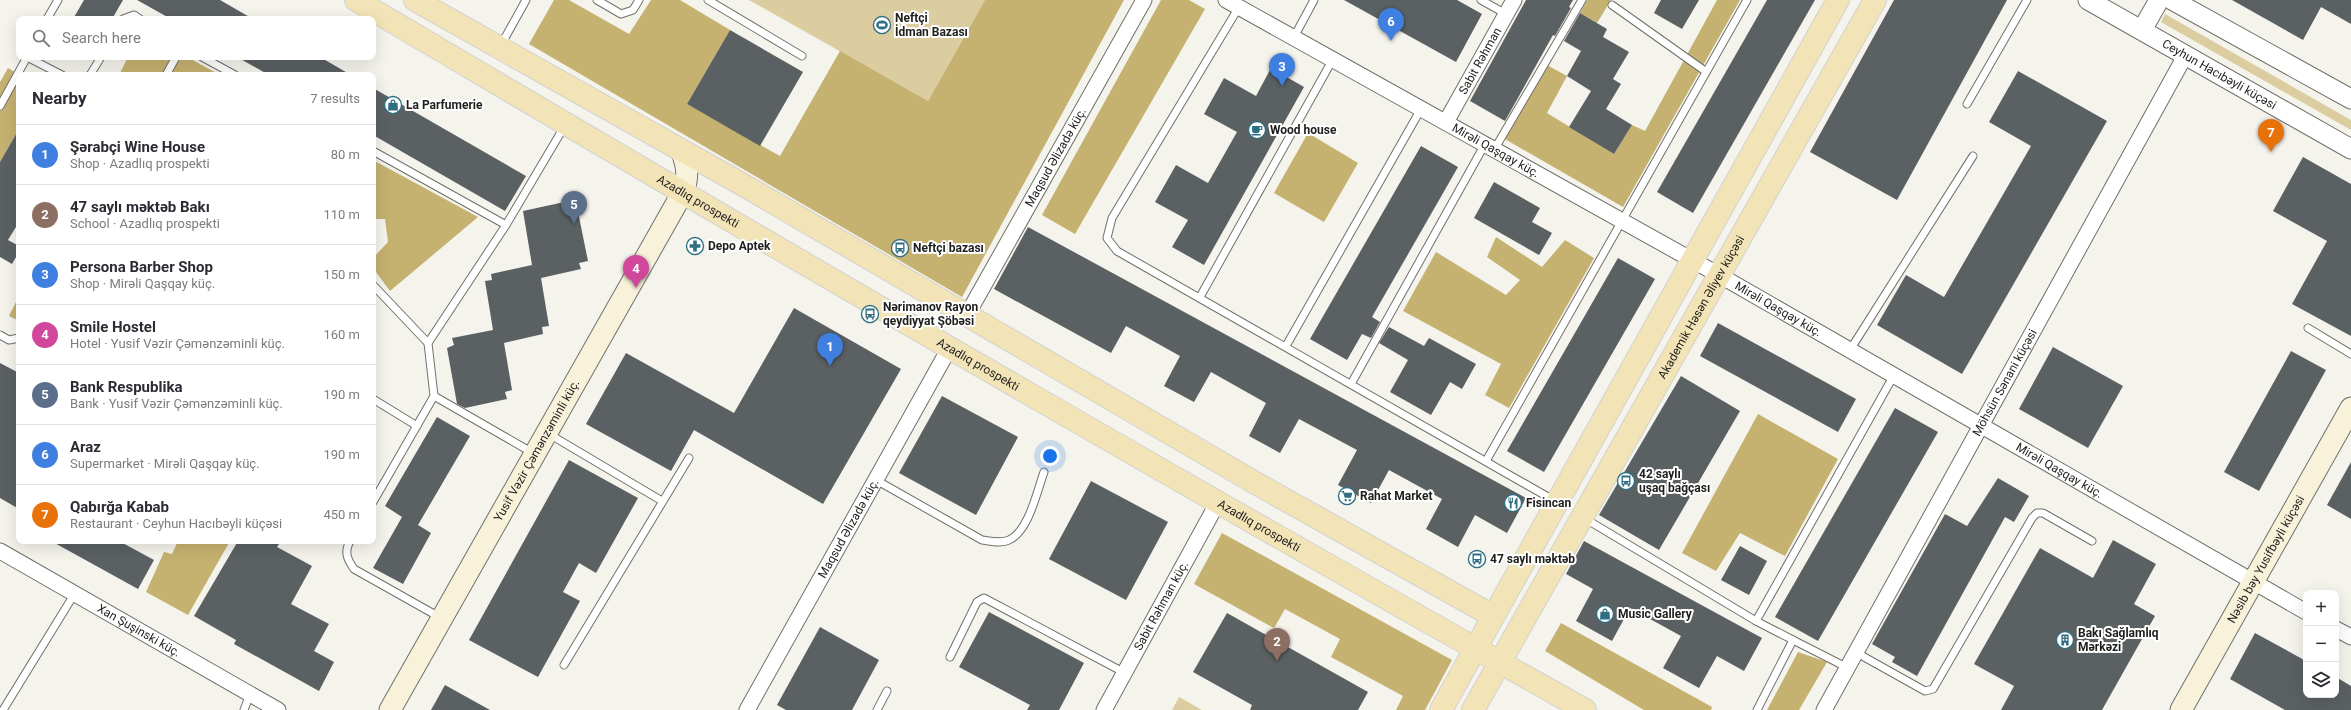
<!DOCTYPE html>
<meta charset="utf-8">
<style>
:root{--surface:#fff;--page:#f7f7f7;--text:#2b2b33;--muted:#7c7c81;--line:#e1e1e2;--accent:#111827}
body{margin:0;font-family:Roboto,sans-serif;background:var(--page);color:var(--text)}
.controls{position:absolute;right:12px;bottom:12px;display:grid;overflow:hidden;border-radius:8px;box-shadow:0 4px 16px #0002}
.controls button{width:36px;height:36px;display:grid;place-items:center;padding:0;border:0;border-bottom:1px solid var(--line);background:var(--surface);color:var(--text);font:20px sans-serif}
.you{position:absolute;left:1050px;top:456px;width:14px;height:14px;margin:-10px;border:3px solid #fff;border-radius:50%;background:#1a73e8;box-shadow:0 0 0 6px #1a73e833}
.badge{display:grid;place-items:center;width:26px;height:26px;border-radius:50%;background:var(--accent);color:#fff;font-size:13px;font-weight:700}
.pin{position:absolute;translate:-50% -33px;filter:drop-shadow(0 1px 2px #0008)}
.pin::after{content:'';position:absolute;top:21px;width:14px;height:12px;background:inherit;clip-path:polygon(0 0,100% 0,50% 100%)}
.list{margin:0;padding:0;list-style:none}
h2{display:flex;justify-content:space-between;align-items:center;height:52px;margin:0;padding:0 16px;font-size:17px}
h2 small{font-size:13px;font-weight:400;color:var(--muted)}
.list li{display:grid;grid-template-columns:26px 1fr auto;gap:12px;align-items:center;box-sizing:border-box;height:60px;padding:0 16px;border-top:1px solid var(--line)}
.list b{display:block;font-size:15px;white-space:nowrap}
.list p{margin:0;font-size:13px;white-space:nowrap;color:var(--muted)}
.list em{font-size:13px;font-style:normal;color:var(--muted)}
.icon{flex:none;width:22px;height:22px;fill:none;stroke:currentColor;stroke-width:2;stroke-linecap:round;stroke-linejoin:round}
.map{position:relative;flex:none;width:2351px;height:710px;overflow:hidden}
.search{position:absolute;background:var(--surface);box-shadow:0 4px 16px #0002;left:16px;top:16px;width:360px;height:44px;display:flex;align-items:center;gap:10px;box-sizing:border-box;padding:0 14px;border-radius:8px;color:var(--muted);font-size:15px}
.panel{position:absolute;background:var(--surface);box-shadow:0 4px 16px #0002;left:16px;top:72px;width:360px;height:472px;border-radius:8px}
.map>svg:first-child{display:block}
</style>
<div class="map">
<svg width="2351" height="710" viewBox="0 0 2351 710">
<rect width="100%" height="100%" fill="#f4f3ec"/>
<g fill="#dbcda0">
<polygon points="749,0 985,0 928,101"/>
<polygon points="2165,14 2351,120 2351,130 2161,22"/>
<polygon points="1179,697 1202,710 1172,710"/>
</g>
<g fill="#c5b170">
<polygon points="554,0 569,0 629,34 651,0 680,0 730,30 687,104 780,156 840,51 928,101 985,0 1124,0 962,297 529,44"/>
<polygon points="1161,0 1189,0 1205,9 1075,234 1042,215"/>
<polygon points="1587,0 1611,0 1597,23 1580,13"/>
<polygon points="1717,0 1740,0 1623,207 1503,138 1547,65 1567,76 1547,113 1614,154 1632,125 1645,131"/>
<polygon points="128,57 187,57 220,75 119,75"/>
<polygon points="8,68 20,75 19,129 0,162 0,82"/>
<polygon points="1308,133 1358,163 1324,222 1274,193"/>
<polygon points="373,160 478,217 390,291 373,268 373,258 388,242 385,219 373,219"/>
<polygon points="1496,237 1542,267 1565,240 1594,258 1509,408 1485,395 1501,364 1403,311 1436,252 1506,295 1520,280 1487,257"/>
<polygon points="19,296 19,321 9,316"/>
<polygon points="1758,414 1838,459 1785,556 1740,533 1716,571 1682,553"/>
<polygon points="1222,533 1452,660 1425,710 1396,710 1403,696 1331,657 1340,639 1285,609 1274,628 1194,584"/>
<polygon points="178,541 230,541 188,615 146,592 164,552 172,554"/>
<polygon points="1561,623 1712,707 1711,710 1644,710 1545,651"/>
<polygon points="1798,652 1827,662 1799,710 1767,710"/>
</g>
<g fill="#5b6163">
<polygon points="84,0 123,0 112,19 73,19"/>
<polygon points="137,0 220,0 253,19 171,19"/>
<polygon points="1344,0 1457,0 1482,14 1456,62"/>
<polygon points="1526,0 1573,0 1569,7 1571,8 1555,36 1553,35 1505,121 1470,101"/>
<polygon points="1661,0 1699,0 1682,29 1654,13"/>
<polygon points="1767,0 1815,0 1693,213 1657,192"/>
<polygon points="1894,0 2007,0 1897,200 1810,152"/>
<polygon points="2232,0 2351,0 2351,24 2321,7 2303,40"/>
<polygon points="1580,13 1607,29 1603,37 1629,52 1613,79 1621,84 1606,109 1632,125 1614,154 1569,127 1591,91 1567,76 1581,51 1564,41"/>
<polygon points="730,30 803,72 760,146 687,104"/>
<polygon points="237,57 320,57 351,75 269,75"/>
<polygon points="1271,68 1304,87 1204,265 1172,247 1188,220 1155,202 1176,165 1208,183 1237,132 1204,114 1224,78 1256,96"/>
<polygon points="2018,71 2107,121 1962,374 1877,325 1906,275 1944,297 2031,146 1989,122"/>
<polygon points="373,88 526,176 505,211 373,135"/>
<polygon points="19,129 19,222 8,240 19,246 19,252 12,264 0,257 0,162"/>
<polygon points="1421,146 1458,167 1372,317 1380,322 1371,338 1362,334 1347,360 1310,339"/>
<polygon points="2303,157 2351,184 2351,336 2292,304 2327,241 2273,211"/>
<polygon points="1494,182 1540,208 1532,222 1552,233 1539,255 1474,218"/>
<polygon points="569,201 571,208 577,207 588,261 579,263 581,269 541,278 549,326 542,327 543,334 504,343 512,390 505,392 507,399 465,408 457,404 447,348 454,345 452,338 493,330 485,281 492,280 491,274 532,265 523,211"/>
<polygon points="1028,227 1526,498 1507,533 1475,515 1458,547 1426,529 1442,499 1389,470 1371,503 1338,485 1357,450 1299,419 1280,453 1249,436 1266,403 1211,372 1194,402 1164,386 1180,356 1126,326 1111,353 994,289"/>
<polygon points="1618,258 1655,279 1544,472 1507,451"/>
<polygon points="794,308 901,369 823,504 694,430 671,471 586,424 626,353 734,413"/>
<polygon points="1718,323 1856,399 1838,432 1700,356"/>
<polygon points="1389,327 1424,346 1429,338 1476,364 1462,389 1450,382 1431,415 1390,392 1408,360 1379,343"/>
<polygon points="2053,347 2123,386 2088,448 2019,409"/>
<polygon points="2291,351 2326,370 2259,491 2224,472"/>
<polygon points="0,363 19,373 19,509 0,498"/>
<polygon points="1681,376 1740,411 1659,550 1599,515"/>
<polygon points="942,396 1018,437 976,515 899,473"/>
<polygon points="1895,408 1938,432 1818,641 1775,617"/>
<polygon points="437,417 470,436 418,525 431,533 403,584 373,568 402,517 385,506"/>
<polygon points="569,460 638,498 596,573 579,563 563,592 580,601 538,677 469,640"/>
<polygon points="2351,462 2351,519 2327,505"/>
<polygon points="1998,478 2029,496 2014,522 2005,517 1917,676 1892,662 1895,657 1872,644 1945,514 1967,526"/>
<polygon points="1091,481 1168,522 1126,600 1049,559"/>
<polygon points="2113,540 2156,564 2134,604 2155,616 2102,710 2001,710 2014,686 1974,664 2040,548 2093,578"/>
<polygon points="51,541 119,541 154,560 138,589"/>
<polygon points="238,541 281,541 277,547 312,566 291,604 329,624 314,651 334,662 319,691 234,644 236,640 194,616"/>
<polygon points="1584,541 1762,638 1744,671 1717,656 1699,688 1663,668 1681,636 1630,608 1612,641 1576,621 1593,589 1566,574"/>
<polygon points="1740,546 1767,561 1749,595 1721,580"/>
<polygon points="989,612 1084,663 1059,710 1027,710 1030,705 959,667"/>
<polygon points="1227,613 1368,692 1358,710 1250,710 1252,705 1193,672"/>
<polygon points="820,627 879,660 852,710 786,710 777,705"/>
<polygon points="2255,633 2306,661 2306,695 2336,695 2336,677 2351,686 2351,710 2285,710 2230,679"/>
<polygon points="445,685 490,710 431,710"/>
</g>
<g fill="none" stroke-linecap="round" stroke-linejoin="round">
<g stroke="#71706a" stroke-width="9">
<g id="service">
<polyline points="597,0 621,14 633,10 639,0"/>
<polyline points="708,0 802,56"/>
<polyline points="1481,0 1506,14"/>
<polyline points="1612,5 1705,71"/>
<polyline points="1239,7 1112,218 1107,238 1117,251 1555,501"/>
<polyline points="47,19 58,0"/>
<polyline points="123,19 134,15 140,19"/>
<polyline points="1294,37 1314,0"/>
<polyline points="501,45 526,0"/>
<polyline points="202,57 235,75"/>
<polyline points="90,75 101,57"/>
<polyline points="166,75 176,57"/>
<polyline points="1967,104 2027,0"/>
<polyline points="0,106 27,57 62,75"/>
<polyline points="1494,150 1582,0"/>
<polyline points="373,151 506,225"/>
<polyline points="373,285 428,343"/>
<polyline points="1200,297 1333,59"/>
<polyline points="2308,328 2351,354"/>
<polyline points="0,335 9,340 19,338"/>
<polyline points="1286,346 1421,109"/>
<polyline points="1850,350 1973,156"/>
<polyline points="1351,384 1485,144"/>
<polyline points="434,396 533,453"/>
<polyline points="373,399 417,426"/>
<polyline points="549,434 662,501"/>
<polyline points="1486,461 1747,0"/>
<path d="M876,480L982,540C990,541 1001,544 1009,540C1029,531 1037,491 1044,472"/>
<polyline points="373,502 434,396 428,343 506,225 564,127"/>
<polyline points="1584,518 1756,621"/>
<path d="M350,541C344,552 347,559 354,569L441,618"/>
<polyline points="1793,640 1848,668"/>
<polyline points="1857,653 1925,691 1933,689 2032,518 2037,513 2043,513 2092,541"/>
<polyline points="950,657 977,602 984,598 1125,673"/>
<polyline points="564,665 689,458"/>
<polyline points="3,710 75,593"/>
<polyline points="244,710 250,694"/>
<polyline points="877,710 887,691"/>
<polyline points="1757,710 1793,640 1756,621 1894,375"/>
</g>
</g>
<g stroke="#71706a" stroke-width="17">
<g id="minor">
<path id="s1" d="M1226,0L1719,275L2306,612"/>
<path id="s2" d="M1446,122L1514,0"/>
<path id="s3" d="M967,315L1144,0"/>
<path id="s4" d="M0,551L278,710"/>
<polyline points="2336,629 2351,637"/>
<path id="s5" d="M747,710L950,347"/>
<path id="s6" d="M1104,710L1218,502"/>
<path id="s7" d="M1824,710L2185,56"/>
</g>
</g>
<g stroke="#71706a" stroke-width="21">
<g id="tertiary">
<path id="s8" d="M2088,0L2351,149"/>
<polyline points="2172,0 2351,99"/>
<polyline points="2142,30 2159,0"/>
</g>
</g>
<g stroke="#71706a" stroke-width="23">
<g id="secondary">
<path id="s9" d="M390,710L683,192C689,177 687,166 682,152"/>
<path id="s10" d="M2181,710L2351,408"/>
</g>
</g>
<g stroke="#d2d2d2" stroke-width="24">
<g id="primary">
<path id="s11" d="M356,0C763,241 1172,479 1585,710"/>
<polyline points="415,0 738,182 1259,485 1493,616"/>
<polyline points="1441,710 1838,0"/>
<path id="s12" d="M1473,710L1875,0"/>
</g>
</g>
<use href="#service" stroke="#fff" stroke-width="7"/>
<use href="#minor" stroke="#fff" stroke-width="15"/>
<use href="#tertiary" stroke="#fff" stroke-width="19"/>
<use href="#secondary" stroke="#f8f2db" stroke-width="21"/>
<use href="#primary" stroke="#f2e4b6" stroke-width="22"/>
</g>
<defs>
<g id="stadium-ring" transform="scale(0.9)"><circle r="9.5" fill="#fff" stroke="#306e83" stroke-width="1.5"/><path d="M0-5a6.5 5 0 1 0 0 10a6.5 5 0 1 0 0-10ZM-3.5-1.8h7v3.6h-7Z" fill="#306e83"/></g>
<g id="shop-ring" transform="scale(0.9)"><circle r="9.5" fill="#fff" stroke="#306e83" stroke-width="1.5"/><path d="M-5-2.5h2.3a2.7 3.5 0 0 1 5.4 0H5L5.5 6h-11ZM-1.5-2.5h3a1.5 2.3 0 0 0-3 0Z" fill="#306e83"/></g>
<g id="cafe-ring" transform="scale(0.9)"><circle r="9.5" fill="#fff" stroke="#306e83" stroke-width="1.5"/><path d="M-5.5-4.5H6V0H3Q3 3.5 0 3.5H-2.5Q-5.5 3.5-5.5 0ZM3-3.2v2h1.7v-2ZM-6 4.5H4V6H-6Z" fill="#306e83"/></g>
<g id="pharmacy-ring" transform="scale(0.9)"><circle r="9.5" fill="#fff" stroke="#306e83" stroke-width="1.5"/><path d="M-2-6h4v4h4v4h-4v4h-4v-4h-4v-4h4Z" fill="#306e83"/></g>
<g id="bus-ring" transform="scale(0.9)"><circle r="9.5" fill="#fff" stroke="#306e83" stroke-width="1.5"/><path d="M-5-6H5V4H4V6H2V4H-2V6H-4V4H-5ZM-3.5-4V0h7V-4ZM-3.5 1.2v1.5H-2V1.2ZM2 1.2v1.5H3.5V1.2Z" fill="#306e83"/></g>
<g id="supermarket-ring" transform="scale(0.9)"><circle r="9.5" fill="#fff" stroke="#306e83" stroke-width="1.5"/><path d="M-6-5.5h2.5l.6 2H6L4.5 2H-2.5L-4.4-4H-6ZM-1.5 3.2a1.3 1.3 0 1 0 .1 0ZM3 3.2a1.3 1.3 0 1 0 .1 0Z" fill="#306e83"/></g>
<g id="restaurant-ring" transform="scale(0.9)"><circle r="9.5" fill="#fff" stroke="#306e83" stroke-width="1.5"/><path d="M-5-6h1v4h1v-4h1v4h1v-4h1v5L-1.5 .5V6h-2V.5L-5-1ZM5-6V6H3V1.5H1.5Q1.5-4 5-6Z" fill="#306e83"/></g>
<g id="building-ring" transform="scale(0.9)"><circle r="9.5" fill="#fff" stroke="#306e83" stroke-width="1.5"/><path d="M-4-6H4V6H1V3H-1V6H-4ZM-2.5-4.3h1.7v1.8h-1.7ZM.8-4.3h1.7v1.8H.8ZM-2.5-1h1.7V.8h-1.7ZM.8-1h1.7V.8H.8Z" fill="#306e83"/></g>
</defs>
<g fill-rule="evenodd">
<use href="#stadium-ring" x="882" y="25"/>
<use href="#shop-ring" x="393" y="105"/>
<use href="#cafe-ring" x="1257" y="130"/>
<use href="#pharmacy-ring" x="695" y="246"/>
<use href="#bus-ring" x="900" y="248"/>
<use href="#bus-ring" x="870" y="314"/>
<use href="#bus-ring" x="1626" y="481"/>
<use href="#supermarket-ring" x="1347" y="496"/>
<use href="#restaurant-ring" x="1513" y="503"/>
<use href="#bus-ring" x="1477" y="559"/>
<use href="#shop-ring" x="1605" y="614"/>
<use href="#building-ring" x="2065" y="640"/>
</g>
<g text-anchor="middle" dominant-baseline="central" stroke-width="4" stroke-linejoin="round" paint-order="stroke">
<g font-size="12" font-weight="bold" fill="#1e1e1c" stroke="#fff" text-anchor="start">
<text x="895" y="18">Neftçi<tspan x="895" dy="14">İdman Bazası</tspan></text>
<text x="406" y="105">La Parfumerie</text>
<text x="1270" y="130">Wood house</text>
<text x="708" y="246">Depo Aptek</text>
<text x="913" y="248">Neftçi bazası</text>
<text x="883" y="307">Nərimanov Rayon<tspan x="883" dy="14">qeydiyyat Şöbəsi</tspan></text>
<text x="1639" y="474">42 saylı<tspan x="1639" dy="14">uşaq bağçası</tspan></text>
<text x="1360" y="496">Rahat Market</text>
<text x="1526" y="503">Fisincan</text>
<text x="1490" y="559">47 saylı məktəb</text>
<text x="1618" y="614">Music Gallery</text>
<text x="2078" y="633">Bakı Sağlamlıq<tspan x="2078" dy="14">Mərkəzi</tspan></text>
</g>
<g font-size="12" fill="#1e1e1c" stroke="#fff">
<text stroke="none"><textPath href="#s2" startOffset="70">Sabit Rəhman</textPath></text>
<text stroke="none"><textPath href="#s8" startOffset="151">Ceyhun Hacıbəyli küçəsi</textPath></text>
<text stroke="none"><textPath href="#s1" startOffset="309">Mirəli Qaşqay küç.</textPath></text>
<text stroke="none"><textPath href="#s3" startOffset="181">Maqsud Əlizadə küç.</textPath></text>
<text stroke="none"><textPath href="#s11" startOffset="397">Azadlıq prospekti</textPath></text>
<text stroke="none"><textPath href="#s12" startOffset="463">Akademik Həsən Əliyev küçəsi</textPath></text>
<text stroke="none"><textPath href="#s1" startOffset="633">Mirəli Qaşqay küç.</textPath></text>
<text stroke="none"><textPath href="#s11" startOffset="721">Azadlıq prospekti</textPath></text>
<text stroke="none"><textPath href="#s7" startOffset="374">Möhsün Sənani küçəsi</textPath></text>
<text stroke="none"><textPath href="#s9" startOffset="298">Yusif Vəzir Çəmənzəminli küç.</textPath></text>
<text stroke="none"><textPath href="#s1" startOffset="957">Mirəli Qaşqay küç.</textPath></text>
<text stroke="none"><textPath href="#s11" startOffset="1045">Azadlıq prospekti</textPath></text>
<text stroke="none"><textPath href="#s5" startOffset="208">Maqsud Əlizadə küç.</textPath></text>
<text stroke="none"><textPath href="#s10" startOffset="173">Nəsib bəy Yusifbəyli küçəsi</textPath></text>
<text stroke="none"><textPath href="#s6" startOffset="119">Sabit Rəhman küç.</textPath></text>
<text stroke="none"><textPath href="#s4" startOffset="160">Xan Şuşinski küç.</textPath></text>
</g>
</g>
</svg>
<div class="controls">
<button>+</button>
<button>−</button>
<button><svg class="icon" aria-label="layers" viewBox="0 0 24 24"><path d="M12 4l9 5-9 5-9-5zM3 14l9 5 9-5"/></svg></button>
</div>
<div class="you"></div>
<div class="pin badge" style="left:830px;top:366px;background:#3f7fe0">1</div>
<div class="pin badge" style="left:1277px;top:661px;background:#8d6e63">2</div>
<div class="pin badge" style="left:1282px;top:86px;background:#3f7fe0">3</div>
<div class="pin badge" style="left:636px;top:288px;background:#d1479c">4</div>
<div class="pin badge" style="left:574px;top:224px;background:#5c6f8a">5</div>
<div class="pin badge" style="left:1391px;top:41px;background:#3f7fe0">6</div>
<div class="pin badge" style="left:2271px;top:152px;background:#e8710a">7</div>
<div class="search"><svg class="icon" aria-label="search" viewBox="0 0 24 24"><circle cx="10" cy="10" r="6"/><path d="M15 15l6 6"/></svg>Search here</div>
<section class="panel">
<h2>Nearby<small>7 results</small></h2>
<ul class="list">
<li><span class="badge" style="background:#3f7fe0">1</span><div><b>Şərabçi Wine House</b><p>Shop · Azadlıq prospekti</p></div><em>80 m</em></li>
<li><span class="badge" style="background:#8d6e63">2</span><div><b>47 saylı məktəb Bakı</b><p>School · Azadlıq prospekti</p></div><em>110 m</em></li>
<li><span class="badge" style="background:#3f7fe0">3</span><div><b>Persona Barber Shop</b><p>Shop · Mirəli Qaşqay küç.</p></div><em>150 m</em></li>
<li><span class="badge" style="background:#d1479c">4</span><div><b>Smile Hostel</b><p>Hotel · Yusif Vəzir Çəmənzəminli küç.</p></div><em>160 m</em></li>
<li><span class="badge" style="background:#5c6f8a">5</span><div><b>Bank Respublika</b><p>Bank · Yusif Vəzir Çəmənzəminli küç.</p></div><em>190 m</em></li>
<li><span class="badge" style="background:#3f7fe0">6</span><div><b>Araz</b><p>Supermarket · Mirəli Qaşqay küç.</p></div><em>190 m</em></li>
<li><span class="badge" style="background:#e8710a">7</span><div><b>Qabırğa Kabab</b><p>Restaurant · Ceyhun Hacıbəyli küçəsi</p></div><em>450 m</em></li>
</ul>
</section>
</div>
